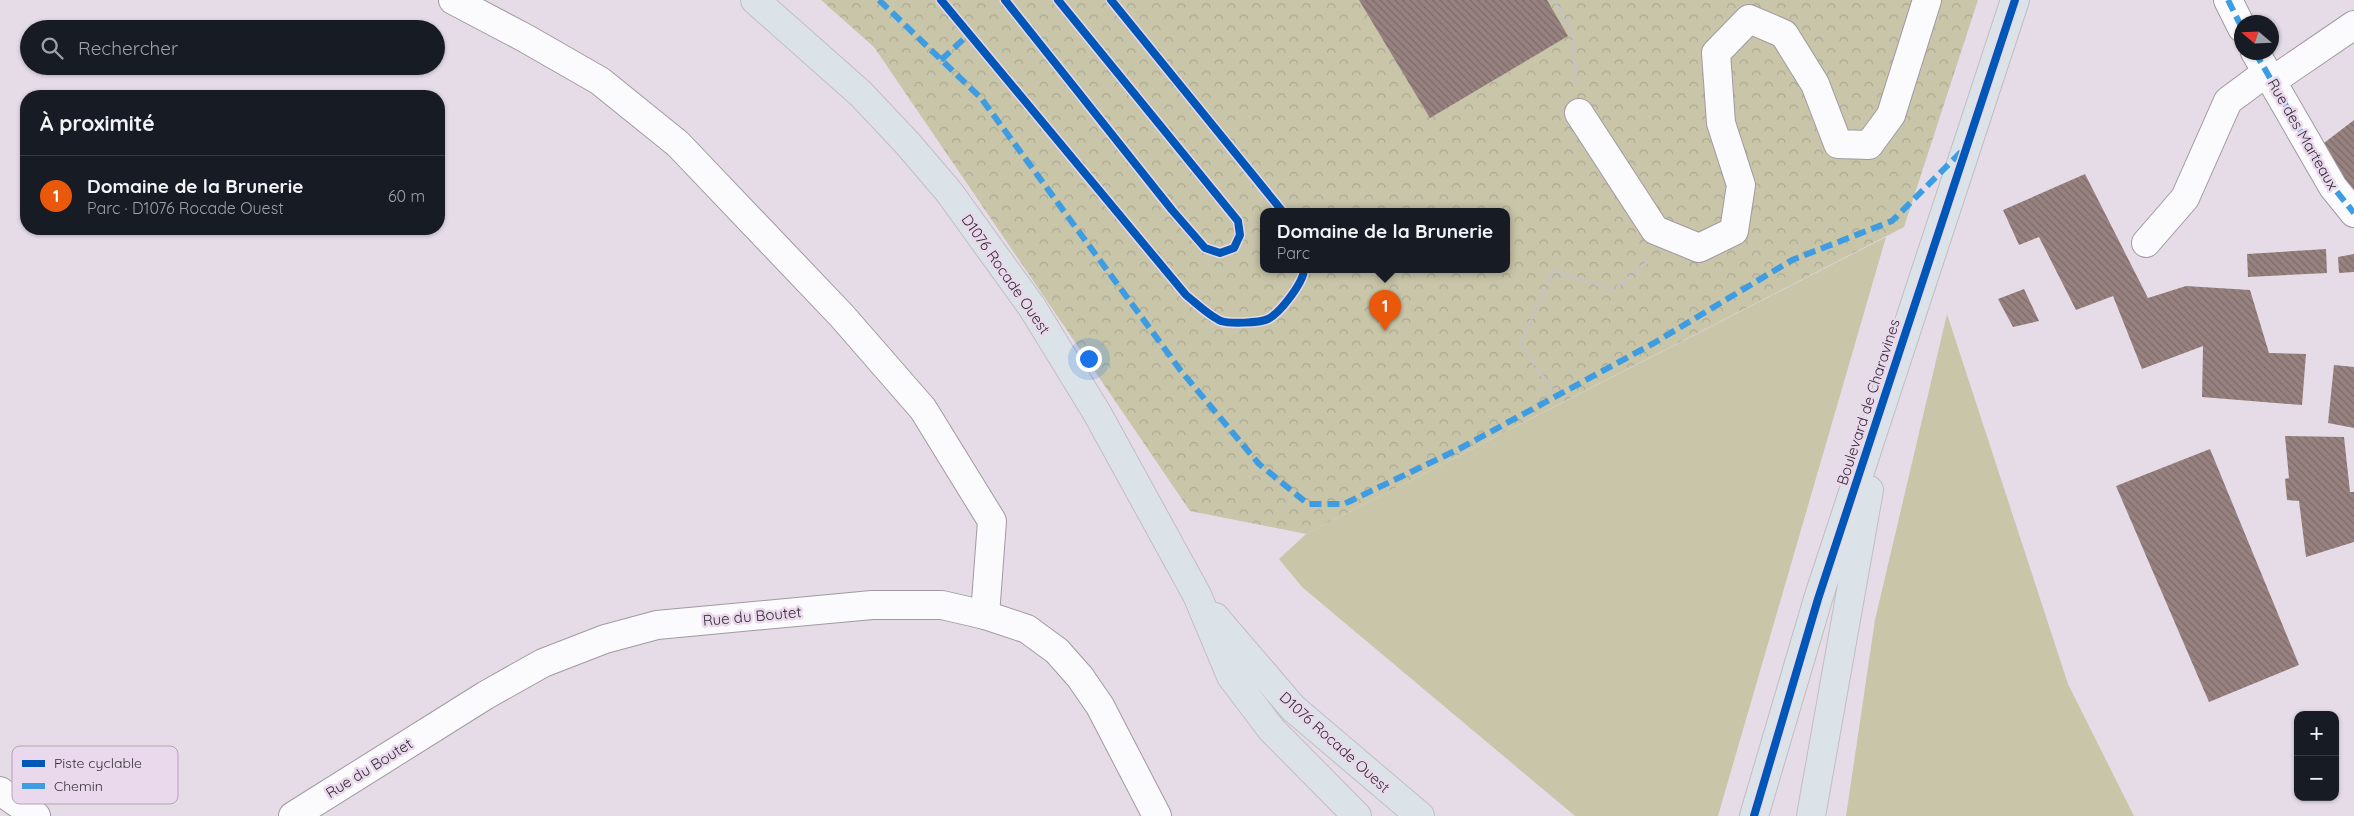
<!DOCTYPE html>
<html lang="fr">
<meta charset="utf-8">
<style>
:root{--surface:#171b24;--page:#242831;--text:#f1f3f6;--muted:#9ea1a6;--line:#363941;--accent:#ea580c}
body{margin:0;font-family:Quicksand,sans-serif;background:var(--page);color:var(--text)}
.controls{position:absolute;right:15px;bottom:15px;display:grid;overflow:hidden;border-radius:10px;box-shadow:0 1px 4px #0004}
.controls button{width:45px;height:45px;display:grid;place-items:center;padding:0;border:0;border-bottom:1px solid var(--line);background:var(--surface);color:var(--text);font:25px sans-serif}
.compass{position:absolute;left:2234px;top:15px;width:45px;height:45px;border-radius:50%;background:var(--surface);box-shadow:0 1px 4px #0004;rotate:289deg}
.you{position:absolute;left:1088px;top:358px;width:18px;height:18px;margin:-12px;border:4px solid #fff;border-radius:50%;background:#1a73e8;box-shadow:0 0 0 8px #1a73e833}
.badge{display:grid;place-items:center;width:32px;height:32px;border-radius:50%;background:var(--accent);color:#fff;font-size:16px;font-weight:700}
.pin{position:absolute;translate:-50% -41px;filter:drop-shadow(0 1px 2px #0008)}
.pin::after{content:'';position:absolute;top:26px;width:18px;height:15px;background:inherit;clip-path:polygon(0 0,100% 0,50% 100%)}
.popup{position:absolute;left:1260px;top:208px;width:250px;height:65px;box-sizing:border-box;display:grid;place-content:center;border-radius:10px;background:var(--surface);filter:drop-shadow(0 1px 4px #0005);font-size:16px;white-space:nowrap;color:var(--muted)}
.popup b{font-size:19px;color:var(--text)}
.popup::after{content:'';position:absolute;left:50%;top:100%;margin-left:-10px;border:10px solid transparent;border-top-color:var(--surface)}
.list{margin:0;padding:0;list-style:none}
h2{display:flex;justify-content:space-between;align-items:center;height:65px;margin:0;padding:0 20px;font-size:21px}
h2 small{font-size:16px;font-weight:400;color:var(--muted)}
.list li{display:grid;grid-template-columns:32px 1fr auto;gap:15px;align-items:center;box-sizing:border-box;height:80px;padding:0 20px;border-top:1px solid var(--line)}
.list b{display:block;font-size:19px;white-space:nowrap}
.list p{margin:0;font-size:16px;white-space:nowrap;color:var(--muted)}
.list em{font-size:16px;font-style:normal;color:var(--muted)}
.icon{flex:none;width:28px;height:28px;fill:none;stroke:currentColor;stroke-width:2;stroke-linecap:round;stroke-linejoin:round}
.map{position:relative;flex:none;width:2354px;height:816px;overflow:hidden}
.search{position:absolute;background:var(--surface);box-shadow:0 1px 4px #0004;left:20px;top:20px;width:425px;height:55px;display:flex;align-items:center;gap:12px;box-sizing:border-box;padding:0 18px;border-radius:28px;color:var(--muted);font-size:19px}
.panel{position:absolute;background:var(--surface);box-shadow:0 1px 4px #0004;left:20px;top:90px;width:425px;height:145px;border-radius:20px}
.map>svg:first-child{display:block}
</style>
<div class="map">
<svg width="2354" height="816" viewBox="0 0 2354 816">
<defs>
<pattern id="forest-crowns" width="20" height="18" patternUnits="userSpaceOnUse" patternTransform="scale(1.25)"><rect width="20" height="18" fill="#c8c5a9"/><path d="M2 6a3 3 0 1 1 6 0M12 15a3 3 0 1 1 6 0" fill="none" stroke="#aca992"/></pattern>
<pattern id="building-back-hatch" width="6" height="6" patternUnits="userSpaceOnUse" patternTransform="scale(1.25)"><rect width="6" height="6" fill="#978280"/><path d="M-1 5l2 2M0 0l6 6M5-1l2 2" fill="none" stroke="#7c6b69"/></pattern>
</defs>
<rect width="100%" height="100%" fill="#e6dce8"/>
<g fill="#c8c5a9">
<polygon points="1886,237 1718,816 1575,816 1302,587 1279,559 1306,534"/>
<polygon points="1947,314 2068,684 2134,816 1846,816 1875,620"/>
</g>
<path fill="url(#forest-crowns)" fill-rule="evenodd" d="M821,0H1978L1904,227L1306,534L1190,511L874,47ZM1264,212H1506V270H1264Z"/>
<g fill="url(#building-back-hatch)">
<polygon points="1359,0 1547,0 1568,36 1430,118"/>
<polygon points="2354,120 2354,196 2324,143"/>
<polygon points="2085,174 2148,298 2186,286 2250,290 2269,353 2306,354 2302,405 2202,397 2203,346 2142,369 2113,296 2076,310 2039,237 2019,245 2003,210"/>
<polygon points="2326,249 2327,273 2248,277 2247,254"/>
<polygon points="2354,254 2354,272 2339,273 2338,257"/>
<polygon points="2024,289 2039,321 2013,327 1998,299"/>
<polygon points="2334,365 2354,367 2354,428 2328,423"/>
<polygon points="2285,436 2344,437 2350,492 2354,492 2354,542 2306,557 2299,501 2287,500 2285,479 2289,478"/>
<polygon points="2210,449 2299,665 2209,702 2116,486"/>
</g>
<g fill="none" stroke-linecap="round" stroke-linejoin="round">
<g stroke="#a199a2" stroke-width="30">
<g id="minor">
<polyline points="453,0 525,38 600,81 678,144 842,316 923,409 992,521 985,615"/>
<polyline points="2228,0 2242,28"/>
<polyline points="2255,52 2333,187 2354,213"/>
<polyline points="2272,81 2354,25"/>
<polyline points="1579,113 1655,230 1699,248 1734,231 1741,185 1721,123 1716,53 1749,19 1784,34 1815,84 1838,144 1869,145 1891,115 1927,0"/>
<polyline points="2146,243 2185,198 2228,101 2267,72"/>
<polyline points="0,791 36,816"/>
<polyline points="293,816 486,695 543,663 605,639 657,625 872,605 942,605 985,615 1027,629 1057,651 1080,677 1100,706 1157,816"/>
</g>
</g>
<g stroke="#c2bcc3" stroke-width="30">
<g id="major">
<polyline points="755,0 861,94 908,144 949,192 1032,307 1097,413 1197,595 1231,676 1271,729 1357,816"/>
<polyline points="1215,617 1293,708 1420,816"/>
<polyline points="1754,816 1818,599 2015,0"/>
<polyline points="1811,816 1869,490"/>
</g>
</g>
<g stroke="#c5c2c5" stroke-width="3" stroke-dasharray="5 2.5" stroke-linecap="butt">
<polyline points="1554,0 1572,31 1577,83"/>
<polyline points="1556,396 1520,343 1553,271 1614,290 1648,261"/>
</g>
<use href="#minor" stroke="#fbfafc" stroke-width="28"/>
<use href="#major" stroke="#dce3e8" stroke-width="28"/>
<g stroke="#3e9ce2" stroke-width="6" stroke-dasharray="12 6" stroke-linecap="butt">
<polyline points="879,0 981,98 1181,371 1259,464 1308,504 1344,504 1459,449 1654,343 1792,260 1892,221 1964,149"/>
<polyline points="2228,0 2242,28"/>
<polyline points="2255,52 2333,187 2354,213"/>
<polyline points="941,60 969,34"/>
</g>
<g stroke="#ead8ec" stroke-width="11">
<g id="cycleway">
<path d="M941,0L1186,295C1196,303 1209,316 1221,321C1230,324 1259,323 1268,319C1280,313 1303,283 1304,270"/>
<polyline points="1005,0 1172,210 1205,248 1220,253 1234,248 1240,235 1238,221 1058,0"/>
<polyline points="1111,0 1283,212"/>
<polyline points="1754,816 1818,599 2015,0"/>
</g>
</g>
<use href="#cycleway" stroke="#0057b8" stroke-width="8"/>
</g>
<g text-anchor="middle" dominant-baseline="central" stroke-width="5" stroke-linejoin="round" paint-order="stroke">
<g font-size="15" fill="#322c33" stroke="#ead8ec">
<text transform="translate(2303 134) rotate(60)">Rue des Marteaux</text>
<text transform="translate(1006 274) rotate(55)">D1076 Rocade Ouest</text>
<text transform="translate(1868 402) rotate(-72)">Boulevard de Charavines</text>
<text transform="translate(752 616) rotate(-5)">Rue du Boutet</text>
<text transform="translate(1335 742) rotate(42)">D1076 Rocade Ouest</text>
<text transform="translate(369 768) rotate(-32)">Rue du Boutet</text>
</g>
</g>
<rect x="12" y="746" width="166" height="58" rx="8" fill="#ead8ec" stroke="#b3a4b4" stroke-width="1"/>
<rect x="22" y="760" width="23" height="7" fill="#0057b8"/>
<rect x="22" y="783" width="23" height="6" fill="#3e9ce2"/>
<g font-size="14" fill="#322c33">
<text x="54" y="768">Piste cyclable</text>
<text x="54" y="791">Chemin</text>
</g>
</svg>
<div class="controls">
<button>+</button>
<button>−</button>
</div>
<svg class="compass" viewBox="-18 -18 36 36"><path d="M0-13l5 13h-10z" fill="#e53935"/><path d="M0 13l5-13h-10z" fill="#9ea1a6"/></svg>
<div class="you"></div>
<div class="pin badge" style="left:1385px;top:331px">1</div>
<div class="popup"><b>Domaine de la Brunerie</b>Parc</div>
<div class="search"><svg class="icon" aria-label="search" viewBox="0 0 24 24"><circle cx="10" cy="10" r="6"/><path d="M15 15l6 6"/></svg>Rechercher</div>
<section class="panel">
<h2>À proximité<small></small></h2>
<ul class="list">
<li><span class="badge">1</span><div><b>Domaine de la Brunerie</b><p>Parc · D1076 Rocade Ouest</p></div><em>60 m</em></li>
</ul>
</section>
</div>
